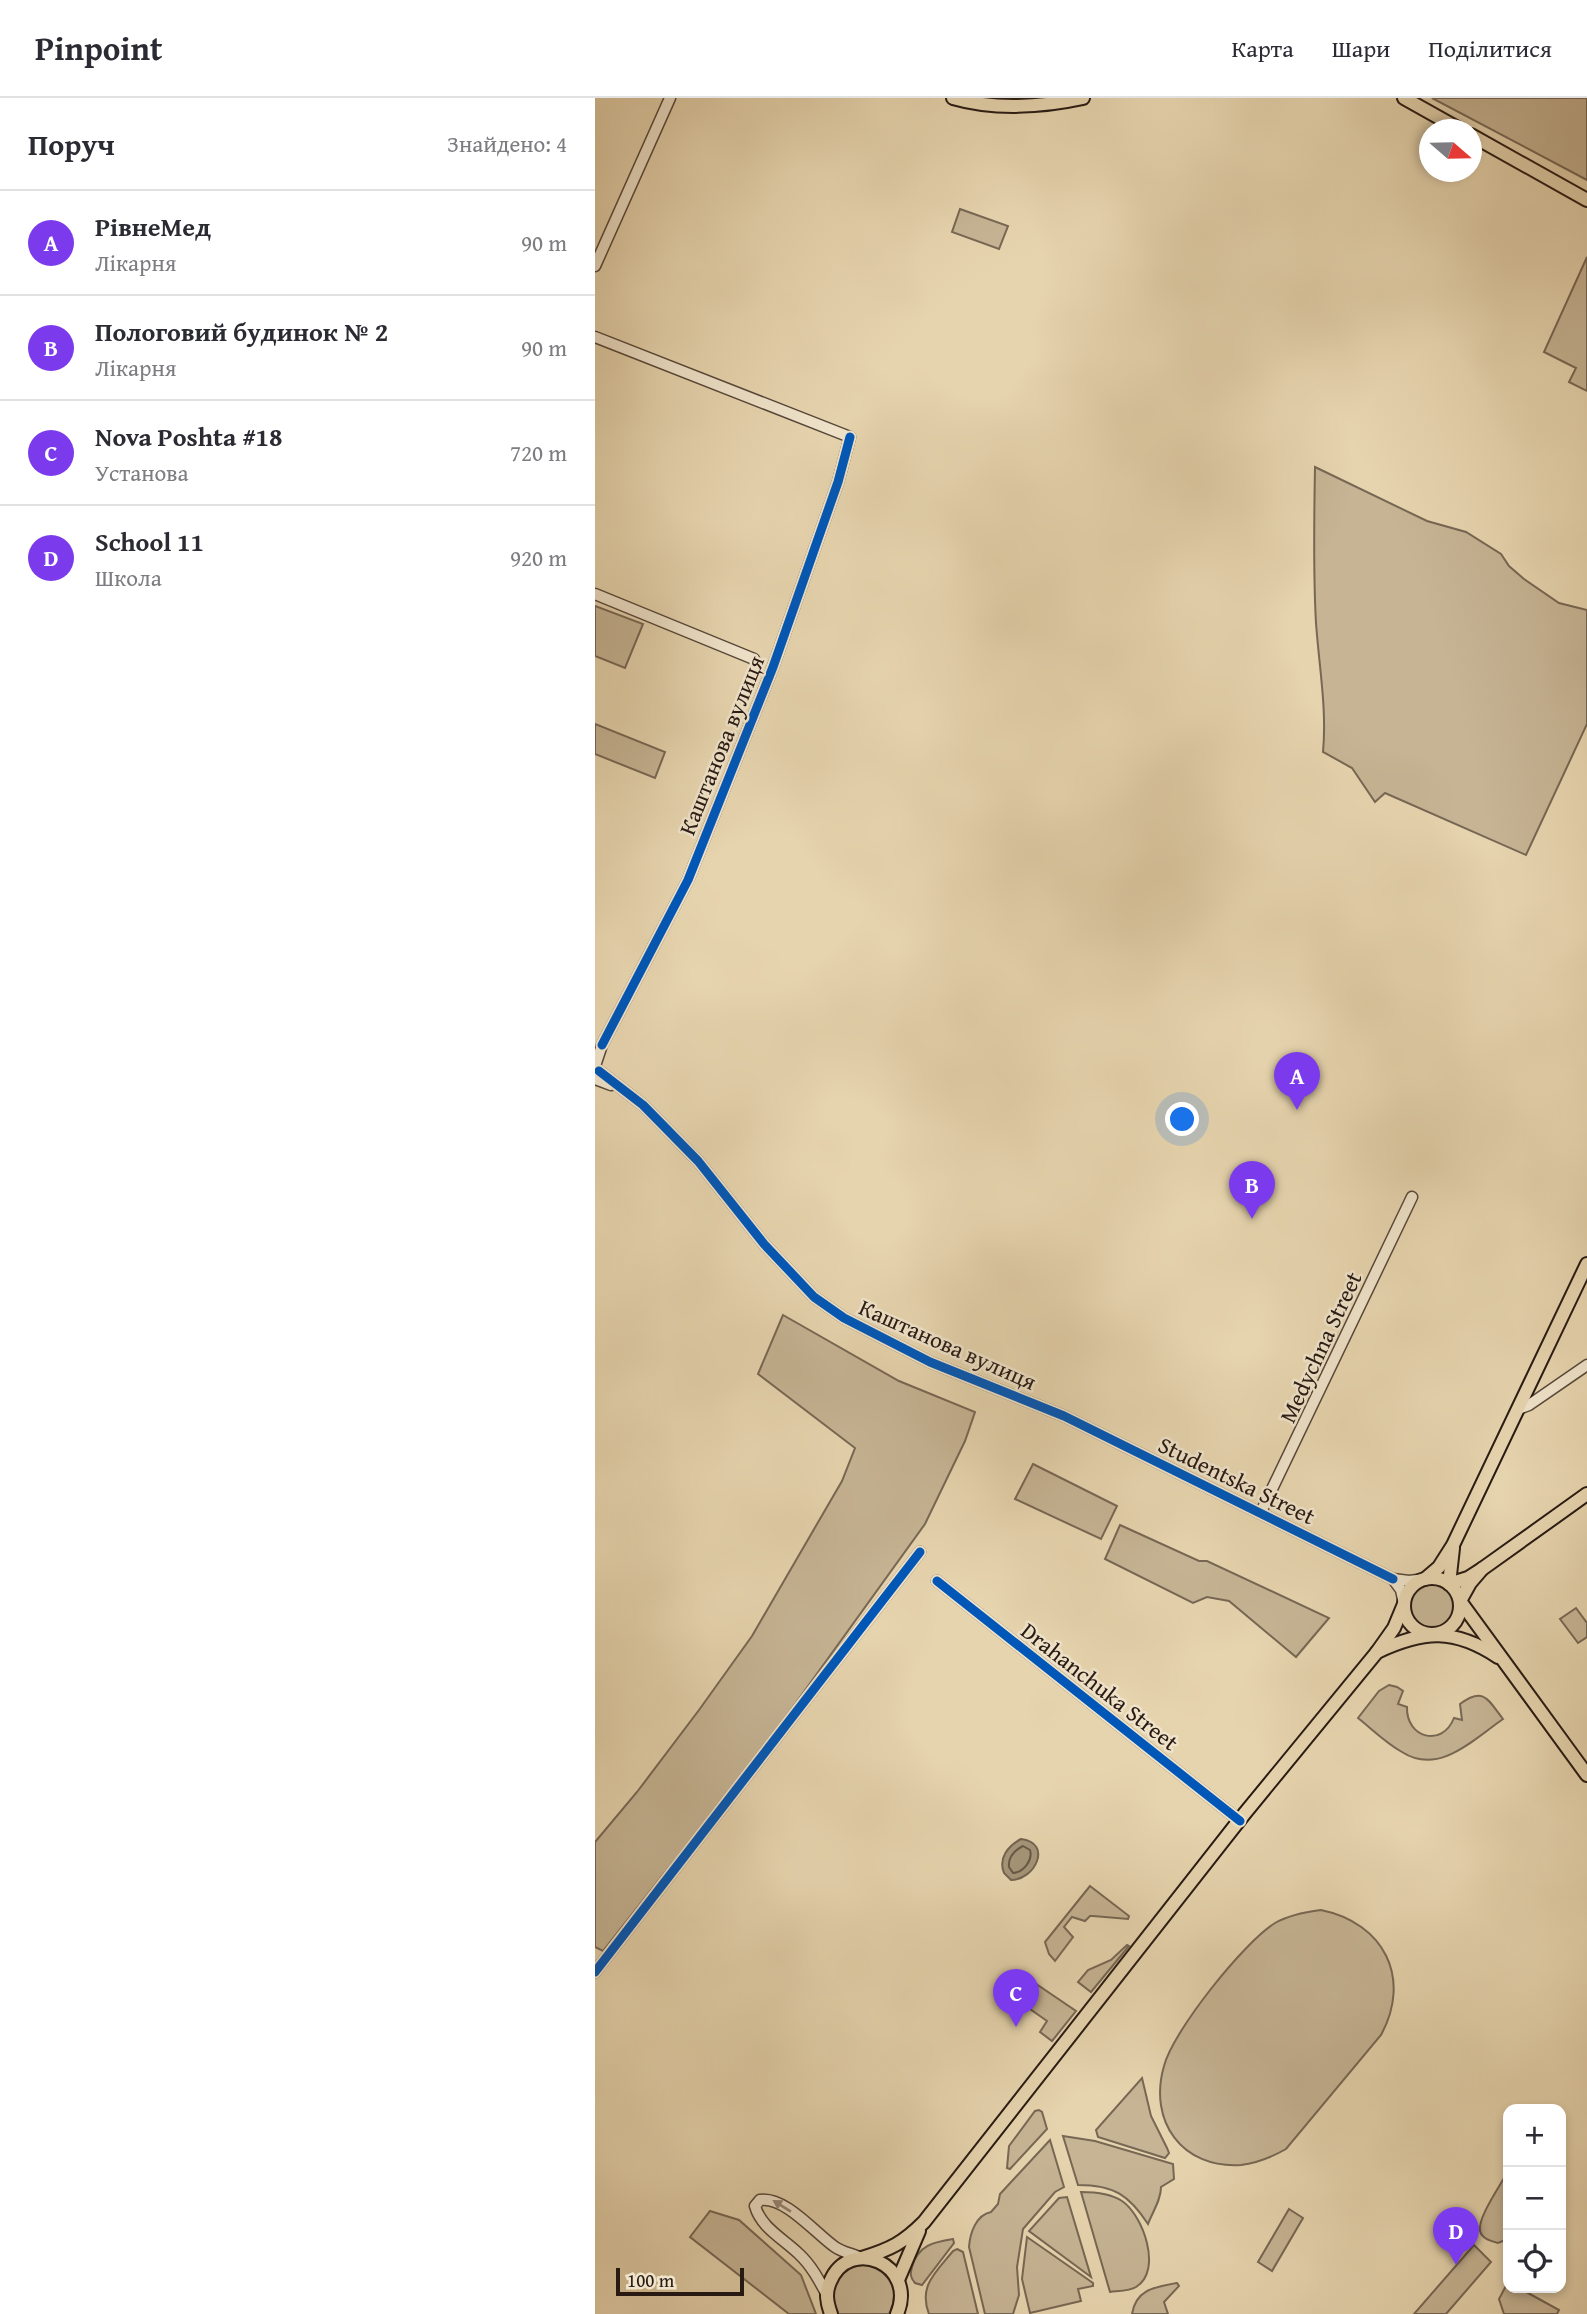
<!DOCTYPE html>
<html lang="uk">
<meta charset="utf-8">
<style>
:root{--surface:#fff;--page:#f7f7f7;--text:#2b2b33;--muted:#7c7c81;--line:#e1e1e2;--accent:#7c3aed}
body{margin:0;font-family:"Gentium Book Plus",serif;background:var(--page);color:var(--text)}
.controls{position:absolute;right:21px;bottom:21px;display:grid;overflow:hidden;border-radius:14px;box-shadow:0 4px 10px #0003}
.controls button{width:63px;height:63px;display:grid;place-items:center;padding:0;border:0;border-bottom:2px solid var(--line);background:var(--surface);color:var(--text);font:35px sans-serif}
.compass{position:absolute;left:824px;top:21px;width:63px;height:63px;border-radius:50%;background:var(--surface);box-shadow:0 4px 10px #0003;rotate:110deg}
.scale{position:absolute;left:21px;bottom:18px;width:128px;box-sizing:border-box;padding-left:7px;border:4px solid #281a13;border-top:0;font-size:19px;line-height:24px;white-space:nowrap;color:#281a13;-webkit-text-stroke:5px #efe3ca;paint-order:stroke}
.you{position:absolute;left:588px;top:1022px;width:24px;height:24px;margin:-18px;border:5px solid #fff;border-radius:50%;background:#1a73e8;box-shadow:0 0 0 10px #1a73e833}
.badge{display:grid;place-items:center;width:46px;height:46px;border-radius:50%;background:var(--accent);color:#fff;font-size:23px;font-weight:700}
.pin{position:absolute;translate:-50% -58px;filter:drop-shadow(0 2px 4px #0008)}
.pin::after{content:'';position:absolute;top:37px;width:24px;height:21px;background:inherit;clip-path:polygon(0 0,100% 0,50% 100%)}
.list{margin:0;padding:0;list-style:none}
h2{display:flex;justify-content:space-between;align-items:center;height:91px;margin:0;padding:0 28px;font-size:30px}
h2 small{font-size:23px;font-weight:400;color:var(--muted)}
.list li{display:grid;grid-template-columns:46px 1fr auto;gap:21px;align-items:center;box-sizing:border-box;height:105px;padding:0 28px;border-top:2px solid var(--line)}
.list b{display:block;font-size:26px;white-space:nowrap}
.list p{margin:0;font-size:23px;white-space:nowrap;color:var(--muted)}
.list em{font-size:23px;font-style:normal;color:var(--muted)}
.icon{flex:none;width:38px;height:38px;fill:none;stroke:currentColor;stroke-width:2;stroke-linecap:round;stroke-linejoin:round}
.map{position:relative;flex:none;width:992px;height:2216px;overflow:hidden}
header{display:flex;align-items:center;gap:42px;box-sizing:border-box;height:98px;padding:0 35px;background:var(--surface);border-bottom:2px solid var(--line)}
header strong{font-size:33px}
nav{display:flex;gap:38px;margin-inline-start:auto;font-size:24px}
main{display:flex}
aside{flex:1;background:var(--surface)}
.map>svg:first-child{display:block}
</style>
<header>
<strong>Pinpoint</strong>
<nav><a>Карта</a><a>Шари</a><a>Поділитися</a></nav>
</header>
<main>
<aside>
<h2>Поруч<small>Знайдено: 4</small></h2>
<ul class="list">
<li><span class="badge">A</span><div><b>РівнеМед</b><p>Лікарня</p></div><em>90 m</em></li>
<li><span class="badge">B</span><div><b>Пологовий будинок № 2</b><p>Лікарня</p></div><em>90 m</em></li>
<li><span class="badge">C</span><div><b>Nova Poshta #18</b><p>Установа</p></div><em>720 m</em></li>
<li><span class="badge">D</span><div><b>School 11</b><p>Школа</p></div><em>920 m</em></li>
</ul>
</aside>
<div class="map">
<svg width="992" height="2216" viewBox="0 0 992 2216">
<rect width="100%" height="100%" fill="#e6d4ae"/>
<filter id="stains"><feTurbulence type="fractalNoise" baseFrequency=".00286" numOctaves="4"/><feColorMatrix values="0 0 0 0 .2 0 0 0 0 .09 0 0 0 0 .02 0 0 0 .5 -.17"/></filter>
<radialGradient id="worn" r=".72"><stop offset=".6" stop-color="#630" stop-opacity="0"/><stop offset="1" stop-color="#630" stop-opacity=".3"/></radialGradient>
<g fill="#c6b494" stroke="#776754" stroke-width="2">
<polygon points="837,0 992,0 992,82"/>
<polygon points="365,111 413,128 404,151 357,134"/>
<polygon points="992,159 992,293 974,284 981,270 949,254"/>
<path d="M720,369L832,423L871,434L906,456L914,468L929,481L964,505L992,512V626L931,757L790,695L780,704L757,670L728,654C732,611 724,568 721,525C718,473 719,421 720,369Z"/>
<polygon points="0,508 48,526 30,570 0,558"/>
<polygon points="0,626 70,654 60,680 0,656"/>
<polygon points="188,1217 304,1283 380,1314 370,1343 330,1426 136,1695 68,1777 8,1853 0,1849 0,1744 42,1694 104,1612 157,1538 247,1383 260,1350 163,1276"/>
<polygon points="438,1366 522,1408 506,1441 420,1401"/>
<polygon points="525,1427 604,1463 612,1463 734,1520 701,1559 634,1503 612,1499 598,1505 510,1461"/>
<circle cx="837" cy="1508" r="23"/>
<polygon points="981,1510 992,1525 992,1539 983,1545 965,1521"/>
<path d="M794,1587L802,1589L808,1593L803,1606L812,1609C811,1640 847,1650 859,1620L867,1622L865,1606C889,1588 893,1602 908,1621C879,1641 844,1678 807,1654C791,1645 778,1632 763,1620L784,1593Z"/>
<polygon points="495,1788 534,1818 533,1821 498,1818 495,1818 490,1823 477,1819 469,1829 478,1839 460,1863 454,1856 450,1844"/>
<path d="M726,1812C789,1825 817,1880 786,1937L691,2051C677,2059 662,2065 646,2067C587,2071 553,2023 569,1968C578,1933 649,1844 680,1825C694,1817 710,1814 726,1812Z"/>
<polygon points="532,1847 534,1848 496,1894 483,1884 493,1872 516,1862"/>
<polygon points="428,1877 481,1913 457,1943 445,1934 452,1923 412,1895"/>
<polygon points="547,1980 556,2018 572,2050 574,2055 570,2060 503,2039 501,2032"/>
<polygon points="444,2012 447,2014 452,2031 415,2071 412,2070 414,2048 440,2013"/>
<path d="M468,2038L500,2043L578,2066L579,2081L566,2089C566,2102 558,2113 553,2126C534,2097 519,2087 483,2087Z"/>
<path d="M455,2042L469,2089L460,2094L428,2131L422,2169L424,2197L418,2216H390L374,2149C375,2135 381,2117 396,2114L403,2106L405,2096Z"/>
<path d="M913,2073V2141L903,2145C896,2143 887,2141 885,2133C882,2120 907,2085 913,2073Z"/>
<path d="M486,2094C500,2094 515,2095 527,2103C548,2117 568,2173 541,2189C535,2193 522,2193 515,2194Z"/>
<polygon points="472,2099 496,2179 434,2133 464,2100"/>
<polygon points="694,2111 708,2120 677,2173 663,2164"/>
<polygon points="115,2113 144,2122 206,2177 221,2216 194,2216 95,2139"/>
<polygon points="432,2139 498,2185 498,2188 483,2191 486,2203 435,2215 427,2181"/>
<path d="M358,2141L359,2145L327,2187L320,2185C315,2179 315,2176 317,2169C323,2147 339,2144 358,2141Z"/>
<polygon points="879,2147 896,2164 851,2216 819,2216"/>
<path d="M362,2151L368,2154L383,2216H334C323,2188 341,2174 358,2153Z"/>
<path d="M273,2167C296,2174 306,2194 294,2216H242C230,2192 245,2165 273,2167Z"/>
<polygon points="913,2184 913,2190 924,2190 964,2212 962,2216 909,2216 904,2201"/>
<path d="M582,2185L584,2188L569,2204L573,2216H537C541,2191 560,2189 582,2185Z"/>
</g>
<path fill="#a59579" stroke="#736450" stroke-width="2" d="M426,1741C458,1745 440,1782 416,1782L409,1775C403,1760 413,1748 426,1741Z"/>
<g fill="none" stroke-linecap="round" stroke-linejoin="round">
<path stroke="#665846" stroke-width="2" d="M428,1748L435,1752C438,1762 429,1774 418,1775L414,1769C413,1759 420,1752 428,1748Z"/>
<g stroke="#58483a" stroke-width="13">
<g id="minor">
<polyline points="0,168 75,0"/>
<polyline points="0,239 255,339 243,384 178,569 93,782 7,947 1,965"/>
<polyline points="0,496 159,561"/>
<polyline points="4,973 48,1007 103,1063 169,1146 219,1199 249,1220 335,1264 469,1318 798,1481 814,1483 830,1481"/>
<polyline points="0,981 16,987"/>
<polyline points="923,1311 934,1307 992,1267"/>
<polyline points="666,1414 817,1099"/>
<polyline points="798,1481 806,1492 809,1506"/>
<polyline points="342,1483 645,1723"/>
<polyline points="0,1874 325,1454"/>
<path d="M232,2197C224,2182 216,2167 204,2156C189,2141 166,2130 160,2108L165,2102C190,2098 220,2135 240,2149C247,2154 258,2156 266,2160"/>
</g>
</g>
<g stroke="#281a13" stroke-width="16">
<g id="major">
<path d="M358,0C399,12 447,9 488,0"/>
<polyline points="809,0 866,32"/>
<polyline points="876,37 992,102"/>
<polyline points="858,1450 854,1486 873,1480 887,1471 992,1396"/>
<polyline points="887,1471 875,1485 865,1503 992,1677"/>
<circle cx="837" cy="1508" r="28"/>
<polyline points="830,1481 844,1469 858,1447 992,1166"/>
<path d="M782,1554C829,1532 859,1530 903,1559"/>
<path d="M267,2160C296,2151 308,2145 329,2124L650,1715L782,1554L799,1530L809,1506"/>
<polyline points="303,2182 324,2133"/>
<path d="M236,2216C232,2205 230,2195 235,2184C254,2137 323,2166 302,2216"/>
</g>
</g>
<use href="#minor" stroke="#efe3ca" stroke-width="10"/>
<use href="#major" stroke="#e6d4ae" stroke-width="12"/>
<g stroke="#efe3ca" stroke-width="13">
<g id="cycleway">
<polyline points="7,947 93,782 178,569 243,384 255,339"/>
<polyline points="4,973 48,1007 103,1063 169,1146 219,1199 249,1220 335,1264 469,1318 798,1481"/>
<polyline points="342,1483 645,1723"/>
<polyline points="0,1874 325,1454"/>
</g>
</g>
<use href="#cycleway" stroke="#0057b8" stroke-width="9"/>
</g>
<defs><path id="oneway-solid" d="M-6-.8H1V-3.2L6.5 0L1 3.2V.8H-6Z" transform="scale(1.75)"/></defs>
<use fill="#958978" href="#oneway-solid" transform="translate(187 2108) rotate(-148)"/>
<g text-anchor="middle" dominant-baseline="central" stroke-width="5" stroke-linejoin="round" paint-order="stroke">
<g font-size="23" fill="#281a13" stroke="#efe3ca">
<text transform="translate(126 647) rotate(-68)">Каштанова вулиця</text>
<text transform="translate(353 1246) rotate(24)">Каштанова вулиця</text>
<text transform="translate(725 1249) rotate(-65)">Medychna Street</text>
<text transform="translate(642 1382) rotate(26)">Studentska Street</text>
<text transform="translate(505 1588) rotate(38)">Drahanchuka Street</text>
</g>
</g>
<rect width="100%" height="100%" filter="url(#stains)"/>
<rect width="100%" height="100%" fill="url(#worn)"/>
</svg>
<div class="controls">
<button>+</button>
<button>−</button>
<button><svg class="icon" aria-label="locate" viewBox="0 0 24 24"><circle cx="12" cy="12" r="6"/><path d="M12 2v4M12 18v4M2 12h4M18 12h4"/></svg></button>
</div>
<svg class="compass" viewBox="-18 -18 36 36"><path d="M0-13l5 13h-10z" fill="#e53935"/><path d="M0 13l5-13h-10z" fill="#7c7c81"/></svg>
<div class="scale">100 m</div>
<div class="you"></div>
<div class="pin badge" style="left:702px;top:1012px">A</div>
<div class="pin badge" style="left:657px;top:1121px">B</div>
<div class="pin badge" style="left:421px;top:1929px">C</div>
<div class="pin badge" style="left:861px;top:2167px">D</div>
</div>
</main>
